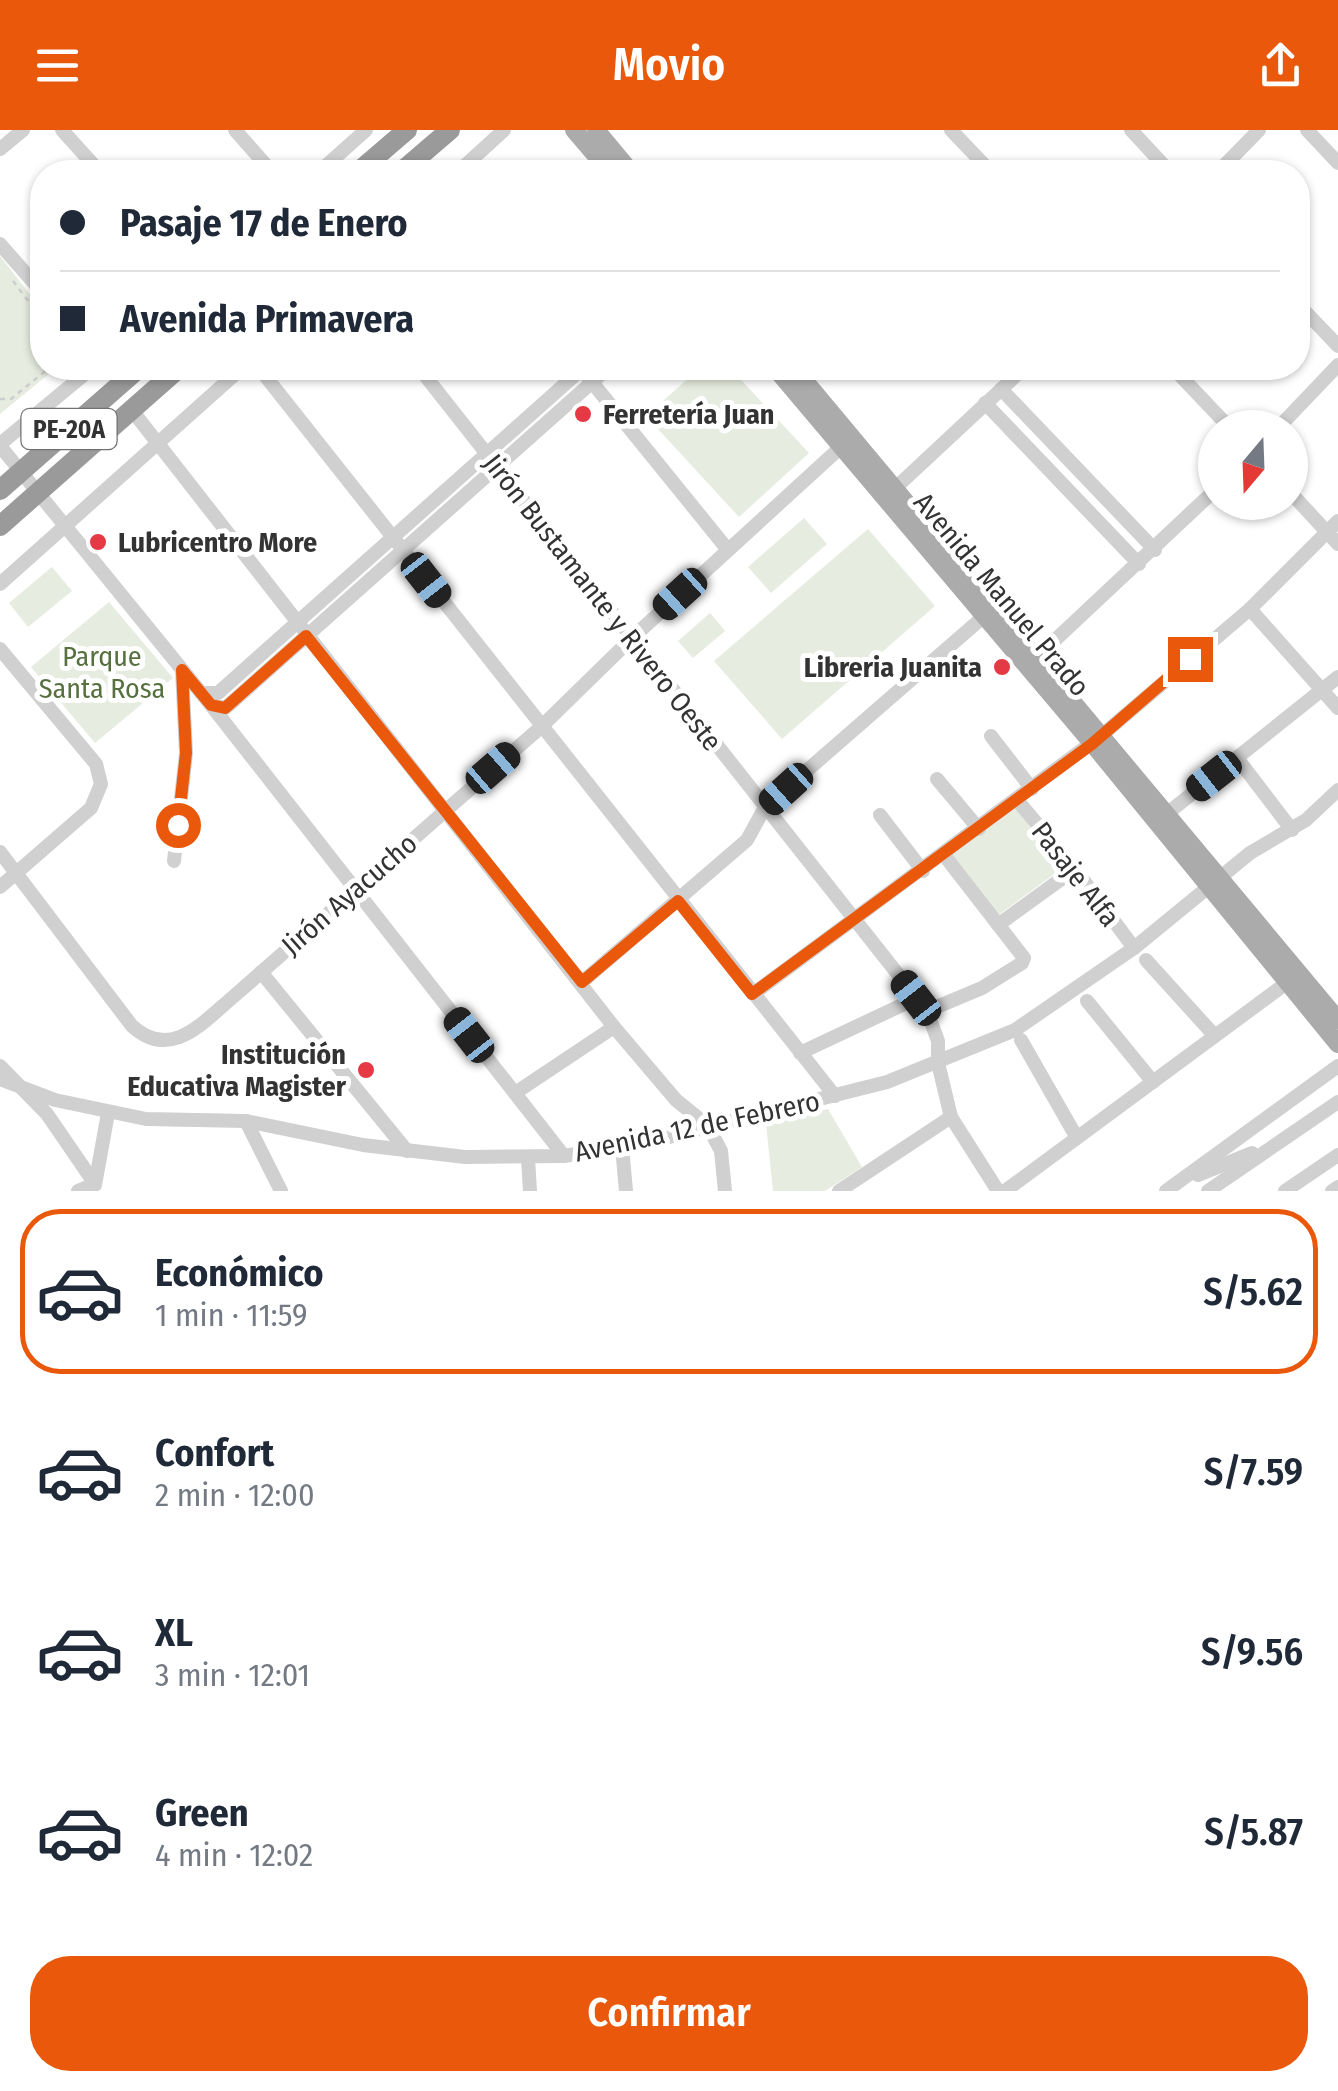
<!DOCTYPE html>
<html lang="es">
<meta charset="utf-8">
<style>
:root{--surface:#fff;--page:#f2f2f3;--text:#1f2937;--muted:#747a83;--line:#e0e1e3;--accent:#ea580c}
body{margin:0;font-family:"Fira Sans Condensed",sans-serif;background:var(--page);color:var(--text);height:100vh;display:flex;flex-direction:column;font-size:38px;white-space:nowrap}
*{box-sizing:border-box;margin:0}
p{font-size:32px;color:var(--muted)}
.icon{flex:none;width:55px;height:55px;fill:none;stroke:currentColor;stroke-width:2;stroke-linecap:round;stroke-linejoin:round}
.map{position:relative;height:1061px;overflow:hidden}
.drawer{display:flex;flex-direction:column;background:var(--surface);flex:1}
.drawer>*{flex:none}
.top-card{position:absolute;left:30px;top:30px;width:1280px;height:220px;border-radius:40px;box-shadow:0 2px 8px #0004;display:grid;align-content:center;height:220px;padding:0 30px;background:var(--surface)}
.needle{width:65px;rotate:199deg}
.tools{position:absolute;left:1198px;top:280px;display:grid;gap:20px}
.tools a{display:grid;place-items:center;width:110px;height:110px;border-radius:50%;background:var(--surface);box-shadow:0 2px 8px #0004;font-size:50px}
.end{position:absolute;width:45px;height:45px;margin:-22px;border:12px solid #ea580c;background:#fff;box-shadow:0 0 0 5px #fff}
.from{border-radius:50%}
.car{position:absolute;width:30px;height:60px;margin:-30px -15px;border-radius:12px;box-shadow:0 0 8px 2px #0007;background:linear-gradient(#222 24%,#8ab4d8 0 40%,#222 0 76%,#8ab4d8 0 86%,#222 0)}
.top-card b{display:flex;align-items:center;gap:35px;height:95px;font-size:38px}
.top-card b+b{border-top:2px solid var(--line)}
.top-card i{width:25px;height:25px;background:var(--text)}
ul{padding:18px 0 0;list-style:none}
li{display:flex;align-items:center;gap:30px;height:165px;margin:0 20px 15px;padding:0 10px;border:5px solid transparent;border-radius:40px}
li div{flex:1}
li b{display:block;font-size:38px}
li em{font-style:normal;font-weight:600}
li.active{border-color:var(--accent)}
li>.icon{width:90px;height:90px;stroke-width:1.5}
.action{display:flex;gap:20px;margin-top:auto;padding:20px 30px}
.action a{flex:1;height:115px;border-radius:40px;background:var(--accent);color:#fff;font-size:40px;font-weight:600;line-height:115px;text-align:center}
header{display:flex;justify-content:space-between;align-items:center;height:130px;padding:0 30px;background:var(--accent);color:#fff;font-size:45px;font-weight:600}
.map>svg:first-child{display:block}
.green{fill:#e6ecdf}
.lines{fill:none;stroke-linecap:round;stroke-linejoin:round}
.path{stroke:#cdcdcd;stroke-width:2.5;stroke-dasharray:5 5;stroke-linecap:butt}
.minor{stroke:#d0d0d0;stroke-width:14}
.major{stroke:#ababab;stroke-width:18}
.highway{stroke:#9a9a9a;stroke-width:20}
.route{stroke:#ea580c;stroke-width:12}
.poi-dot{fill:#e63946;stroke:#fff;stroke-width:4}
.labels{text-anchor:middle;stroke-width:10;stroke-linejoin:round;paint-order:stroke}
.shield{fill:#fff;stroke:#707070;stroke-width:2.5}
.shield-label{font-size:25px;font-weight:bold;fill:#333}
.poi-label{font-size:28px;font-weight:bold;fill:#333;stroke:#fff;text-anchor:start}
.street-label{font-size:28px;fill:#333;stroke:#fff}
.park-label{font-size:28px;fill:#56703f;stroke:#fff}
</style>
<header><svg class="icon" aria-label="menu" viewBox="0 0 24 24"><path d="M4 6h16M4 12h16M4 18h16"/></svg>Movio<svg class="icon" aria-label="share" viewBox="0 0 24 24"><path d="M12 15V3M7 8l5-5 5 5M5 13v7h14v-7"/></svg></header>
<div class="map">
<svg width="1338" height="1061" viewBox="0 0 1338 1061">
<rect width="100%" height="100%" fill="#fff"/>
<g class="green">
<path d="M0 126 42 180V238H56L0 284Z"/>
<path d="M700 238H730L809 323 739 387 646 286Z"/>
<path d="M804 388 827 414 771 463 748 437Z"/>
<path d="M868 399 935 476 782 609 714 531Z"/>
<path d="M52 437 72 461 28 497 9 473Z"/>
<path d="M109 472 173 548 95 613 31 537Z"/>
<path d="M710 483 725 501 693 528 678 511Z"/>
<path d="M1015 678 1064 737 997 786 949 725Z"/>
<path d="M828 979 862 1037 825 1061H773L766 993Z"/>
</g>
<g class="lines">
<g class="path">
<path d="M13 151 42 189"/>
<path d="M0 269H11L49 238"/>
</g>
<g class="minor">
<path d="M62 0 100 42"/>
<path d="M235 0 272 42"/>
<path d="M951 0 991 42"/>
<path d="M1131 0 1170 42"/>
<path d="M1307 0 1338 33"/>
<path d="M0 19 23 0"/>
<path d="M319 42 366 0"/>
<path d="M458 42 504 0"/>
<path d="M1218 42 1259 0"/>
<path d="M0 114 42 162"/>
<path d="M1298 174 1338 216"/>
<path d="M259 238 835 966"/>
<path d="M419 238 927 881 938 911V933L951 987 998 1061"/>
<path d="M1173 238 1230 298"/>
<path d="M587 246 728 420"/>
<path d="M1001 259 1155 420"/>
<path d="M985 273 1139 434"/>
<path d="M131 279 614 897 676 970 708 996 721 1021 725 1061"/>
<path d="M1278 298 1338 235"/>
<path d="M0 314 92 238"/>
<path d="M0 316 211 575 564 1026"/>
<path d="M1290 362 1338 414"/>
<path d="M890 363 1024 238"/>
<path d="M0 454 242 238"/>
<path d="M1250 479 1338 578"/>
<path d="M0 519 96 634 101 654 91 678 0 757"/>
<path d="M1037 527 1215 360"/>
<path d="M201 563H218L583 238"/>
<path d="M212 575 225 578 230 574 608 238"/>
<path d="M991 606 1032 659"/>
<path d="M1237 628 1292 700"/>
<path d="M937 649 979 699"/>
<path d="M1017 670 1075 739 1134 818"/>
<path d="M880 685 923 741"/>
<path d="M1159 690 1338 547"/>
<path d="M0 722 132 896C171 931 202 893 233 867L541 597 631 509 841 317"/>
<path d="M174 731 186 623 182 540"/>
<path d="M998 795 1075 739"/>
<path d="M1146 830 1214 905"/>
<path d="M261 842 407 1021"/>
<path d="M582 852 747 710 765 677 990 481"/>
<path d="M753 864 1102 605 1250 479 1338 391"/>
<path d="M1087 871 1153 952"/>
<path d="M927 881 982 858 1022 833 1024 828 944 725"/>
<path d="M1021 910 1077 1008"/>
<path d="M800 923 917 868"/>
<path d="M0 936 47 984 95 1054 78 1061"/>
<path d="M0 949 55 970 146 989 246 991 363 1015 465 1027 564 1026 653 1011 887 952 1015 900 1134 818 1250 723 1306 690 1338 660"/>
<path d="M515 963 614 897"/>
<path d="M246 991 281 1061"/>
<path d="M622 1017 626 1061"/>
<path d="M528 1028 530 1061"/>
<path d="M1198 1045 1252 1023"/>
<path d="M95 1055 108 983"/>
<path d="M839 1061 951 987"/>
<path d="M1005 1061 1288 852"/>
<path d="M1166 1061 1338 936"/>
<path d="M1208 1061 1338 972"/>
<path d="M1285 1061 1338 1025"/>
<path d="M1332 1061 1338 1057"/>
</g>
<g class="major">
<path d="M574 0 610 42"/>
<path d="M596 0 631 42"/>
<path d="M775 238 1092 613 1338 914"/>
<path d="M794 238 1338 890"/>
</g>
<g class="highway">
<path d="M358 42 407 0"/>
<path d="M401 42 450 0"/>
<path d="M0 360 139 238"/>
<path d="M0 396 179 238"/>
</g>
</g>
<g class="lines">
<path class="route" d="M178 695 186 623 182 540 211 575 225 578 306 506 582 852 678 771 752 864 1092 614 1190 529"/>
</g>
<g class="poi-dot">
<circle cx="583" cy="284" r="10"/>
<circle cx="98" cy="412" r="10"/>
<circle cx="1002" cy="537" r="10"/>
<circle cx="366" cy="940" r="10"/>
</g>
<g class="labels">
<rect class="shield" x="21.5" y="279" width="95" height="40" rx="8"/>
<g class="shield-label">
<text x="69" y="308">PE-20A</text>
</g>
<g class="poi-label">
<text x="603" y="294">Ferretería Juan</text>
<text x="118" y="422">Lubricentro More</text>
<text x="982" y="547" text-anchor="end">Libreria Juanita</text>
<text x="346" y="934" text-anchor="end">Institución<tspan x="346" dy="32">Educativa Magister</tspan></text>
</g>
<g class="street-label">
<text transform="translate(1002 464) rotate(50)" y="10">Avenida Manuel Prado</text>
<text transform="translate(603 472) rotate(52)" y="10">Jirón Bustamante y Rivero Oeste</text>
<text transform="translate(1076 744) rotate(52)" y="10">Pasaje Alfa</text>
<text transform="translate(349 764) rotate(-41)" y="10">Jirón Ayacucho</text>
<text transform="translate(697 996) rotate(-12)" y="10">Avenida 12 de Febrero</text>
</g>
<g class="park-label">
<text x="102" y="536">Parque<tspan x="102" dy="32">Santa Rosa</tspan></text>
</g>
</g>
</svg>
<div class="tools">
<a><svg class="needle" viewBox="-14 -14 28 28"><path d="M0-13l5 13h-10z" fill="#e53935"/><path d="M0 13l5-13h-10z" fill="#747a83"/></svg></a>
</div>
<i class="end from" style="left:178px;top:695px"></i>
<i class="end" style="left:1190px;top:529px"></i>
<i class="car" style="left:426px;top:450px;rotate:142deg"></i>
<i class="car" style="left:680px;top:464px;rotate:228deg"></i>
<i class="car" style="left:493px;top:638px;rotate:49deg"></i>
<i class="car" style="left:1214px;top:646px;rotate:232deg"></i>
<i class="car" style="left:786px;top:659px;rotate:228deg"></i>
<i class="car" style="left:916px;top:868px;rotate:322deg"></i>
<i class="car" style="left:469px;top:905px;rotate:322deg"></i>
<div class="top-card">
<b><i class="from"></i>Pasaje 17 de Enero</b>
<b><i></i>Avenida Primavera</b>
</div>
</div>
<section class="drawer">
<ul>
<li class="active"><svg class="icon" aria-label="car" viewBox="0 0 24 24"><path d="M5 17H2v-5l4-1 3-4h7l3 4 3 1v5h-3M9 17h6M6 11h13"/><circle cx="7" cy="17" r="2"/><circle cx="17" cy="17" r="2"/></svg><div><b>Económico</b><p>1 min · 11:59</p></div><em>S/5.62</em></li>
<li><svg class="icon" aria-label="car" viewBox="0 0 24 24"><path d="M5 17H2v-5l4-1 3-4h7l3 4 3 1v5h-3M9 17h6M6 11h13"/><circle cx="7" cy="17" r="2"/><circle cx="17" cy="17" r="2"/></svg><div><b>Confort</b><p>2 min · 12:00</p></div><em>S/7.59</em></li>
<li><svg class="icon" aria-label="car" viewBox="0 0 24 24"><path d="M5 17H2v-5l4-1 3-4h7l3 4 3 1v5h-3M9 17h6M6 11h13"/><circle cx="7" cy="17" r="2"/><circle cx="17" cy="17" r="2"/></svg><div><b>XL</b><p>3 min · 12:01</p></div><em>S/9.56</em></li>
<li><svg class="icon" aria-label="car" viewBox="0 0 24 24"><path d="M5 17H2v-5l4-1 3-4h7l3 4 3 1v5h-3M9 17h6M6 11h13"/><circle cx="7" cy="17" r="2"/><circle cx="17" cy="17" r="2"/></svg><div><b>Green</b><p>4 min · 12:02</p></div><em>S/5.87</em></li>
</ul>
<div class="action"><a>Confirmar</a></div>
</section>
